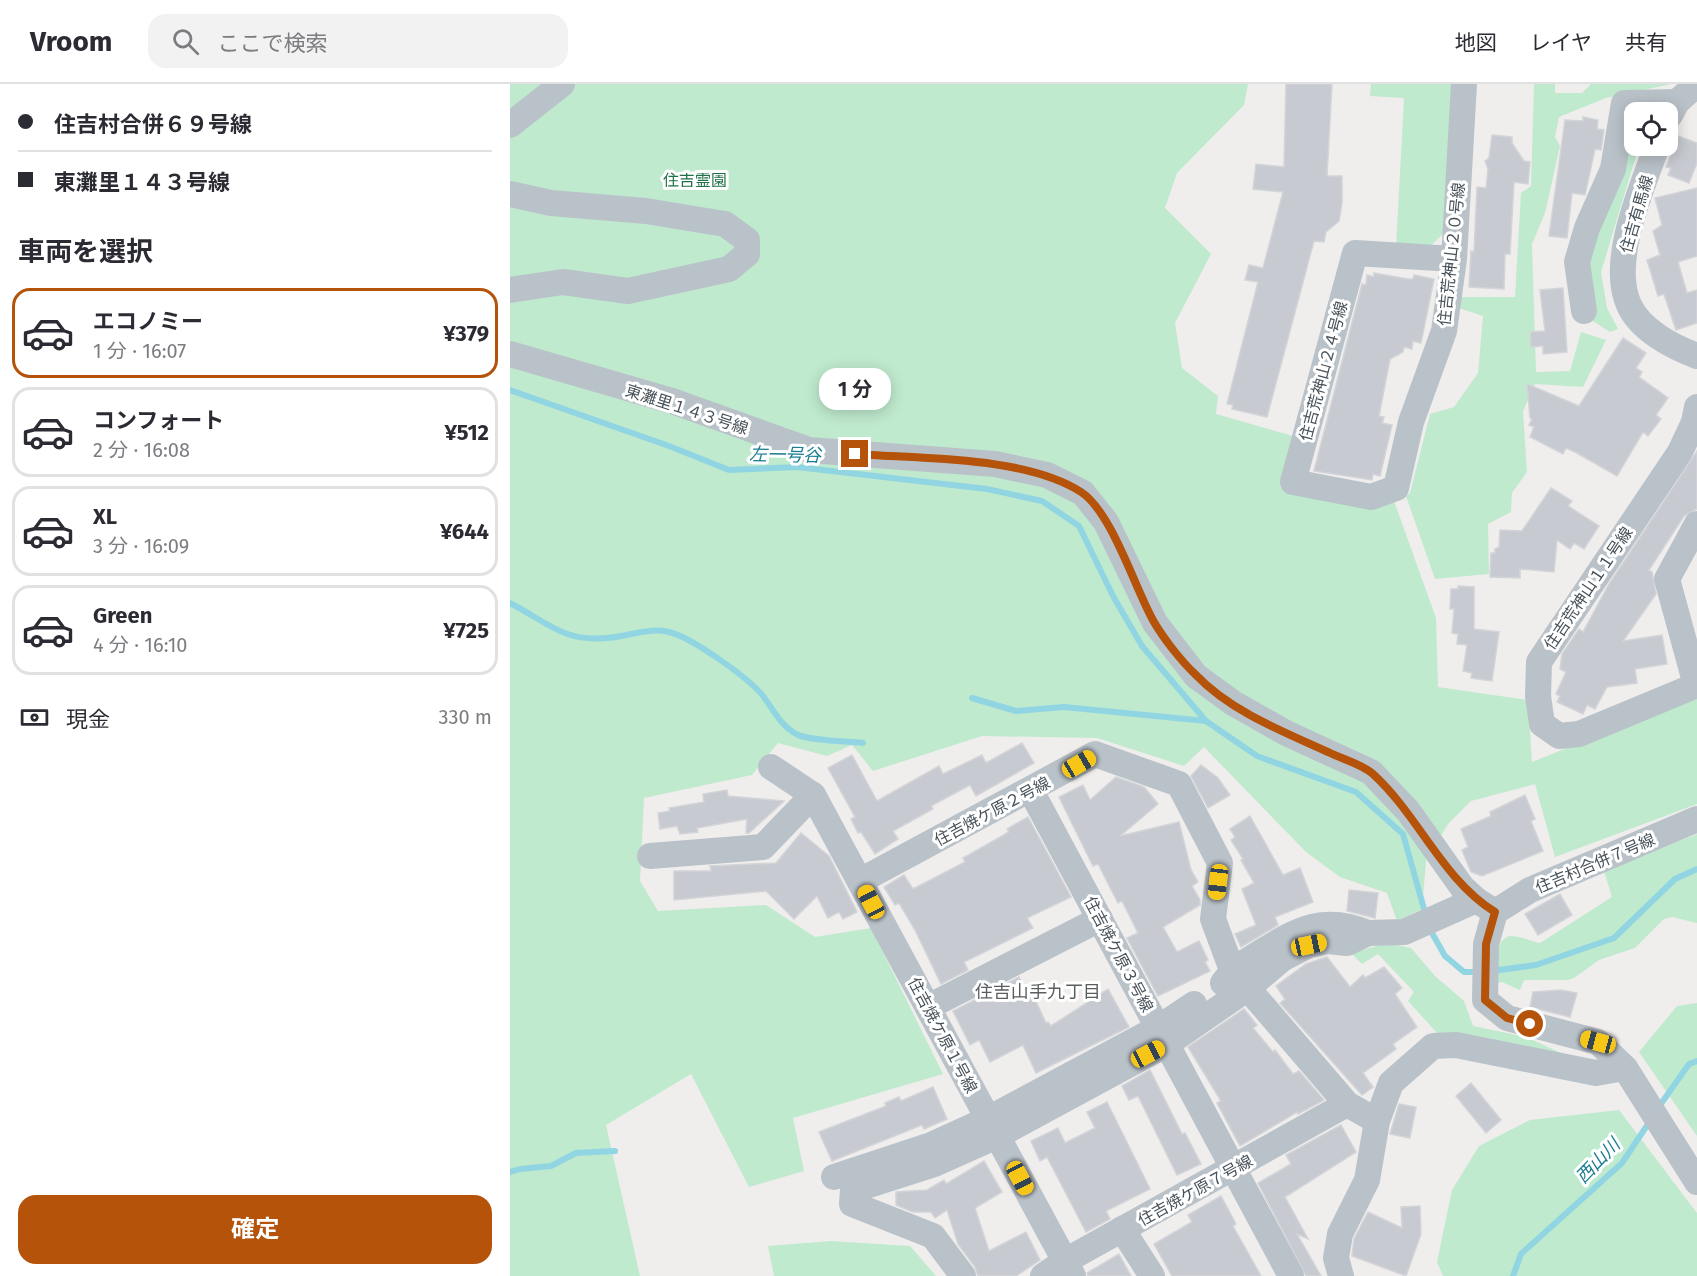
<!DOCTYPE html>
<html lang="ja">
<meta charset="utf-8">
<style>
:root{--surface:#fff;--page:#f2f2f3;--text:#2b2b33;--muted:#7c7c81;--line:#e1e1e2;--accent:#b45309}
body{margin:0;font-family:"Fira Sans","Noto Sans JP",sans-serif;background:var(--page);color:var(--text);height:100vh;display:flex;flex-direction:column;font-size:22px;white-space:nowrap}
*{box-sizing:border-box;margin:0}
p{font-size:20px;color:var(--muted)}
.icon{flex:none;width:33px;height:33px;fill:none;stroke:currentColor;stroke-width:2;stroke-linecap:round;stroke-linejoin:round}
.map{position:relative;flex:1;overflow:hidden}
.drawer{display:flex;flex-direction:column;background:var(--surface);width:510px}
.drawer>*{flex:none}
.top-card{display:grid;align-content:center;height:132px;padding:0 18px;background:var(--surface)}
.fabs{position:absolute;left:1114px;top:18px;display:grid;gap:12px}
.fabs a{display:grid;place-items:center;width:54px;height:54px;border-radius:12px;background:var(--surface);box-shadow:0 3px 15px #0003;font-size:30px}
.end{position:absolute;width:27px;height:27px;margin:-14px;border:8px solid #b45309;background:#fff;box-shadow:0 0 0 3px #fff}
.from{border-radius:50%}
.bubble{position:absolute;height:42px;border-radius:18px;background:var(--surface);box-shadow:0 3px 15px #0003;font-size:20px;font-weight:700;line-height:42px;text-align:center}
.car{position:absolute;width:18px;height:36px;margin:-18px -9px;border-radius:8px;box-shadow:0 0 4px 2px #0007;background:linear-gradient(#f5c518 24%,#345 0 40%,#f5c518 0 76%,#345 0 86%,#f5c518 0)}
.top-card b{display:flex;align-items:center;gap:21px;height:57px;font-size:22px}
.top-card b+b{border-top:2px solid var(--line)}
.top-card i{width:15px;height:15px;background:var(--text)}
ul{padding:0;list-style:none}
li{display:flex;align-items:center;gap:18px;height:90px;margin:0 12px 9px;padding:0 6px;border:3px solid var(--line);border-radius:18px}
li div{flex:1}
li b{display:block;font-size:22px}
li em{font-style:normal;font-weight:700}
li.active{border-color:var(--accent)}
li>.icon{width:54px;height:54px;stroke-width:1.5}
h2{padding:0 18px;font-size:27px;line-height:72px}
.pay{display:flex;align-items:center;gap:15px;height:66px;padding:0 18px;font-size:22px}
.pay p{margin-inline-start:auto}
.cta{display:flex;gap:12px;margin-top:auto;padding:12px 18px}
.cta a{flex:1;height:69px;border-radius:18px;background:var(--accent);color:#fff;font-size:24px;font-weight:700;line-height:69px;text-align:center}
header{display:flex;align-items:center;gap:36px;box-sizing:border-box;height:84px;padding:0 30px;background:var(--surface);border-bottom:2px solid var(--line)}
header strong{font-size:28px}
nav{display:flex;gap:33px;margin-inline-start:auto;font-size:21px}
.search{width:420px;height:54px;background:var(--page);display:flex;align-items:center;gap:15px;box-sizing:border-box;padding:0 21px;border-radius:18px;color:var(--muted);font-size:22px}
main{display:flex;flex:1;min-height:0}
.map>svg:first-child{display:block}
.green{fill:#bfeace}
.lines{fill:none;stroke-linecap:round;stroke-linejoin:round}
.stream{stroke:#91d5e2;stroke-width:6}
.building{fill:#c7cad0;stroke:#d2d4d8;stroke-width:1.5}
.minor{stroke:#bac2c9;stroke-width:26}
.route{stroke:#b45309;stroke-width:8}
.labels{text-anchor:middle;stroke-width:6;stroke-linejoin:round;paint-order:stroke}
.park-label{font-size:16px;fill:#207246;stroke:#fff}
.street-label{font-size:16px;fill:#475159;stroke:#fff}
.water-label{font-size:18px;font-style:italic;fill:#1a7d91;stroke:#fff}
.neighbourhood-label{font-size:18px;fill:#5b5e61;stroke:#fff}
</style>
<header>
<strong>Vroom</strong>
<div class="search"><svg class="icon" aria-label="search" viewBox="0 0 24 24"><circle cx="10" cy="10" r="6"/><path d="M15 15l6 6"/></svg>ここで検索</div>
<nav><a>地図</a><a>レイヤ</a><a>共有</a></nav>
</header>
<main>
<section class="drawer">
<div class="top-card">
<b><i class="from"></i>住吉村合併６９号線</b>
<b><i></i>東灘里１４３号線</b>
</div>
<h2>車両を選択</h2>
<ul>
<li class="active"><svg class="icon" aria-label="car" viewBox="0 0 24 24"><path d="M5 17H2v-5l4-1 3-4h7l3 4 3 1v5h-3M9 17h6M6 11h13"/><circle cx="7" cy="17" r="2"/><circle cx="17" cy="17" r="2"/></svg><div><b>エコノミー</b><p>1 分 · 16:07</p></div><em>¥379</em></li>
<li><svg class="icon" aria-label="car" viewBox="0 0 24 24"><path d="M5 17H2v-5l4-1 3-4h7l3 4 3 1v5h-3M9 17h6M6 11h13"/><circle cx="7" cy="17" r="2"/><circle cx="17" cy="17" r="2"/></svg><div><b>コンフォート</b><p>2 分 · 16:08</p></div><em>¥512</em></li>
<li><svg class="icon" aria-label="car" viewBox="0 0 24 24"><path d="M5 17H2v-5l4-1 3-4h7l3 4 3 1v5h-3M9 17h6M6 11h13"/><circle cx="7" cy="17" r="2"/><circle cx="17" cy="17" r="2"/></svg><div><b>XL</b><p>3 分 · 16:09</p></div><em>¥644</em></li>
<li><svg class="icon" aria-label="car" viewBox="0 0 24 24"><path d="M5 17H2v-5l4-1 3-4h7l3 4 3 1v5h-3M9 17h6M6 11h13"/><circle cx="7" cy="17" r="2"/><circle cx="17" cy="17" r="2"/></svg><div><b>Green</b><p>4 分 · 16:10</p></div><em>¥725</em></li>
</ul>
<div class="pay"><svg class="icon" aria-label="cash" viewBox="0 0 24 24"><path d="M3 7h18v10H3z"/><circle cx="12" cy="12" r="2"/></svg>現金<p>330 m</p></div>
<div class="cta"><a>確定</a></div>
</section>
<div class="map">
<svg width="1187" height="1192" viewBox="0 0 1187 1192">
<rect width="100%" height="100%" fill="#f0eded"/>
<g class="green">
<path d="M0 0H738L734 21 667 89 655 124 701 170 665 239 672 284 708 312 706 330 783 352 772 403 884 417 926 534 928 603 1018 616 1022 678 1187 612V720L1045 773 1025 700 961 717 938 740 916 777 912 825 887 837 877 809 830 793 796 768 694 663 674 682 587 654 472 652 363 687 342 661 317 672 268 659 242 691 134 714 130 797 148 827 256 821 305 853 361 844 433 990 283 1034 294 1087 239 1103 181 990 96 1041 130 1192H0Z"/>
<path d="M861 0H944L936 147 917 165 886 164 894 14 860 12Z"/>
<path d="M1024 0H1045V9H1072L1081 0H1161L1096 14 1049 33 1045 53 1050 62 1035 129 1022 160 1026 288 1060 287 1071 248 1096 256 1073 303 1025 300 1013 327 1017 388 1002 409 1001 428 978 440 979 490 925 495 896 412 900 409 920 330 944 323 968 289 973 232 949 224 950 213H1005L1011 109 1021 102Z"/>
<path d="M1125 28V62H1129L1091 188 1097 224 1108 245 1100 248 1083 237 1076 206 1077 180Z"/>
<path d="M1187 750V839L1162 833 1154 835 1125 864 1089 876 1064 894 1057 896H1014L1010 906 992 898 985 900C984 888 983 854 1001 852 1009 852 1021 857 1030 859L1102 813 1094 787Z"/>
<path d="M878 859 901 864 925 892 954 917 963 942 1016 953 1051 969 927 949 898 917 904 908 868 870 852 880 841 869Z"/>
<path d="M1187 919V1052L1129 968 1167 922Z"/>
<path d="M1109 1026 1187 1129V1192H933L927 1178 942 1106 969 1062 1020 1036Z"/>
<path d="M321 1157 400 1162 426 1192H264L258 1162Z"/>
</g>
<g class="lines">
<g class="stream">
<path d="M0 306 159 362 219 386 287 383 477 405 532 417 569 442 603 512 632 562 696 637 747 672 846 708 893 750 916 832"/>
<path d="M0 519C37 538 53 558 96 554 118 553 137 543 159 548 181 553 239 594 253 612 263 625 270 641 286 650 300 657 336 657 353 659"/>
<path d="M462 614 506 627 554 623 696 637"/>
<path d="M918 842 935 872 954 888H969"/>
<path d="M982 887 1026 881 1104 854 1165 795 1187 785"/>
<path d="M1148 1024 1179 980 1187 977"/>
<path d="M0 1088 10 1085 41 1082 66 1069 105 1067"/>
<path d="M1003 1192 1011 1170 1112 1079 1140 1037"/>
</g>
</g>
<g class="building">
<path d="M776 0H822L817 92H832V119L829 137 816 148 814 158 804 157 757 333 722 325 723 321 717 320 748 198 735 196 739 181 753 184 773 108 743 105 746 80 774 83Z"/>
<path d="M1073 33 1088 36 1087 45 1094 46 1091 66 1085 65 1075 111 1062 109 1057 154 1039 152 1055 36 1073 37Z"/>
<path d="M982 51 1002 53V59L1014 77 1020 78 1018 100 1004 98 1000 170H995L994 205 959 203 961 167 964 168 967 103 976 104 978 85 975 77 979 74Z"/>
<path d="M1168 52 1187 59V79L1179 99 1158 91 1161 84 1156 83Z"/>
<path d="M1187 104V172L1168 178 1177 209 1187 206V239L1166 246 1154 210 1148 212 1137 176 1150 171 1143 147 1152 141 1145 114Z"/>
<path d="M864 189 898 195H903L904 191 924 195 911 259 903 257 902 265 894 263 893 268 880 275 869 332 874 333 872 339 882 341 870 392 863 390 862 396 804 387 852 200 856 201 857 191 864 193Z"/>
<path d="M1053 204 1057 268 1033 270V262L1021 263 1020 248 1035 247 1030 206Z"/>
<path d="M1113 254 1136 269 1126 284 1132 288 1129 293 1158 314 1146 331 1151 335 1138 352 1133 348 1107 392 1065 368 1056 364 1053 370 1020 353 1024 343 1019 341 1022 335 1020 334 1017 300 1069 322Z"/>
<path d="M1187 367V425L1174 432 1139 486 1142 488 1146 510 1113 557 1152 551 1157 580 1125 585 1127 599 1097 603 1085 625 1077 621 1073 630 1047 618 1050 612 1046 610 1056 588 1050 585 1052 570 1069 545 1073 548 1099 500Z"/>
<path d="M1041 404 1062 417 1058 422 1089 442 1074 465 1064 459 1060 465 1047 456 1044 488 1010 485V494L980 493 981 469H985V465L989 463 990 446 1012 447Z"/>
<path d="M948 502 964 503V545L989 548 982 597 961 594 962 589 953 587 957 561 947 560 948 550 942 549 944 525H940L941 505H948Z"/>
<path d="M512 659 524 679 466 712 460 701 421 722 423 725 383 747 388 755 365 770 351 748 348 749 341 735 345 733 318 684 342 671 367 717 429 682 433 690 472 671 476 679Z"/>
<path d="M691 681 708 694 720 711 698 724 681 692Z"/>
<path d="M606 693 634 703 648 720 610 752 669 738 681 786 688 798 682 802 690 816V821L653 843 667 868 689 857 698 876 695 878 700 887 648 912 617 854 628 849 612 817 608 819 588 780 583 782 549 713 573 701 580 716Z"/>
<path d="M217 706 218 712 274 717 239 749H236L237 735 187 744 188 748 170 750 167 742 150 745 148 729 160 727 159 724 194 718 193 710Z"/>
<path d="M1015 711 1025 735 1021 737 1033 767 972 792 961 788 952 766 958 763 951 745 981 732 980 728Z"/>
<path d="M740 732 773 791 790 784 803 818 765 833 768 841 731 863 725 850 746 841 732 805 744 799 731 776 733 775 721 756 725 753 720 745Z"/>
<path d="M518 733 561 813 517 834 523 844 454 878 458 886 431 900 405 846 389 819 385 821 374 803 394 791 403 805 455 778 453 774 499 748 497 745Z"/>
<path d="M291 749 319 772 347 828 333 835 329 828 318 834 307 812 284 835 256 807 164 816V787H201L200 782 266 779Z"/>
<path d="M839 806 868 809 865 834 837 827Z"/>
<path d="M1050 810 1062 831 1028 851 1015 830Z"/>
<path d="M817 873 840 903 853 891 855 894 874 883 892 904 885 910 907 943 883 960 886 965 853 989 863 1003 852 1011 770 919 775 915 766 902 796 880Z"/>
<path d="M509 893 519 913 523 911 536 939 538 938 541 942 598 905 619 943 526 989 513 961 480 978 469 956 460 961 443 927Z"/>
<path d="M1051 906 1067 909 1060 933 1020 923 1023 908Z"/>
<path d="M734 925 747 941 743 944 763 968 765 966 783 990 789 987 814 1016 788 1030 787 1028 730 1062 707 1019 711 1017 678 963Z"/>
<path d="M640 986 672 1050 675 1049 691 1080 667 1091 628 1012 619 1016 612 1002Z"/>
<path d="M961 999 991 1036 976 1049 946 1012Z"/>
<path d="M423 1003 437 1035 414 1045 412 1041 322 1077 309 1048 376 1022 375 1019 389 1013 391 1017Z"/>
<path d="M597 1018 640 1105 596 1127 600 1135 576 1148 537 1073 530 1077 521 1057 548 1044 555 1059 585 1044 577 1028Z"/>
<path d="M889 1020 906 1023 900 1054 880 1050Z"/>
<path d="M831 1041 846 1068 775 1113 798 1155 787 1150 811 1192H796L748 1099 781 1080 776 1071Z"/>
<path d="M474 1077 492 1108 465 1124 479 1167 516 1148 530 1176 506 1192H468L465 1183 448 1160 437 1126 425 1134 421 1128H403L386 1121V1108L417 1106 434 1096 436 1100Z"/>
<path d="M711 1112 726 1140 723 1142 751 1192H662L644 1160 682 1138 678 1131Z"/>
<path d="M910 1122 911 1150 896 1192 842 1172 844 1155 858 1128 892 1144 891 1123Z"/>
<path d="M609 1170 621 1192H578L577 1189Z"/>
</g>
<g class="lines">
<g class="minor">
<path d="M1160 31 1167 18 1187 0"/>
<path d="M0 41 52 0"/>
<path d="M1147 62C1132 103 1099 178 1119 221 1130 246 1163 263 1187 272"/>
<path d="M0 110 41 119 136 127 215 140 237 156V170L219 185 118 207 53 198 0 206"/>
<path d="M944 175 845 169 783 398 861 413 886 404 901 338 934 247 944 175 954 0"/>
<path d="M1074 227 1067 178 1077 144 1103 85 1114 19 1167 18"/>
<path d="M0 270 162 317 299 366 485 380 537 391 573 409 596 438 645 539 686 592 723 619 776 649 861 688 898 727 952 803 966 816 985 828"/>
<path d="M1187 323 1184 338 1170 368 1029 578 1028 612 1032 640 1049 652 1069 650 1187 601"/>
<path d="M1186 601 1157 495 1187 440"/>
<path d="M261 683 303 711 563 1192"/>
<path d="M521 707 781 1192"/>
<path d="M140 772 253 763 303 711"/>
<path d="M350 797 585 670 669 700 710 779 703 835 722 886 837 1020 867 1037"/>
<path d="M985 828 976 860 975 916 997 934 1088 958 1115 984 1187 1098"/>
<path d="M985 828 1020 806 1187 735"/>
<path d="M713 899C724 884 738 876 753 867 790 844 815 831 858 849"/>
<path d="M418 923 590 835"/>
<path d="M324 1093 421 1061 478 1035 648 944 684 920"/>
<path d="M612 1145 642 1192"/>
<path d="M453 1192 423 1152 342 1120 343 1106 424 1080 487 1052 657 960 738 904 772 875 799 861 818 857 837 859 858 849 894 848 966 816"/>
<path d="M533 1192 555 1177 837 1020"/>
<path d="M831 1192 826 1174 830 1150 857 1096 867 1037 881 999 923 962 946 961 1086 989 1115 984"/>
</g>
</g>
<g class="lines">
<path class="route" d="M345 370C411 375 515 372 571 408 602 428 625 505 644 538 654 555 671 577 686 591 720 627 774 648 818 668 832 675 852 680 863 690 909 732 932 795 985 828L976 860 975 916 997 934 1020 940"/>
</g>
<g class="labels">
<g class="park-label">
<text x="185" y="102">住吉霊園</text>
</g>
<g class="street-label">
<text transform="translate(1126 130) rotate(-74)" y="6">住吉有馬線</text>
<text transform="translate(941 170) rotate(-84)" y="6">住吉荒神山２０号線</text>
<text transform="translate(813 287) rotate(-75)" y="6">住吉荒神山２４号線</text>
<text transform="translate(177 325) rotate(18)" y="6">東灘里１４３号線</text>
<text transform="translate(1078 504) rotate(-56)" y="6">住吉荒神山１１号線</text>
<text transform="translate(482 727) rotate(-28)" y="6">住吉焼ケ原２号線</text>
<text transform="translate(1085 779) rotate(-23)" y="6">住吉村合併７号線</text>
<text transform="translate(609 870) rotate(62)" y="6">住吉焼ケ原３号線</text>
<text transform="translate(433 951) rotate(62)" y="6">住吉焼ケ原１号線</text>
<text transform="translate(685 1106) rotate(-29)" y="6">住吉焼ケ原７号線</text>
</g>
<g class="water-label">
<text transform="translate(275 371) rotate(1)" y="6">左一号谷</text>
<text transform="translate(1088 1077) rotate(-46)" y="6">西山川</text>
</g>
<g class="neighbourhood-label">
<text x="528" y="914">住吉山手九丁目</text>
</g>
</g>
</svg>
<div class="fabs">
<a><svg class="icon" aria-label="locate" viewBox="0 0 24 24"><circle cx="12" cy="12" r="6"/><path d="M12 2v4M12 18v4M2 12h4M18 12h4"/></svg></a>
</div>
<i class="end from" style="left:1020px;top:940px"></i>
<i class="end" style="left:345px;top:370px"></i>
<div class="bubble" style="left:309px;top:284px;width:72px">1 分</div>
<i class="car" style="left:569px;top:680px;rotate:60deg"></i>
<i class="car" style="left:708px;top:798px;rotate:187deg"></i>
<i class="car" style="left:361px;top:818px;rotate:332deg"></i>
<i class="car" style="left:799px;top:861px;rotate:78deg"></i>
<i class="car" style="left:1088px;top:958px;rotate:285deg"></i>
<i class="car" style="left:638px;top:970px;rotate:62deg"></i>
<i class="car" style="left:510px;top:1094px;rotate:152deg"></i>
</div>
</main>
